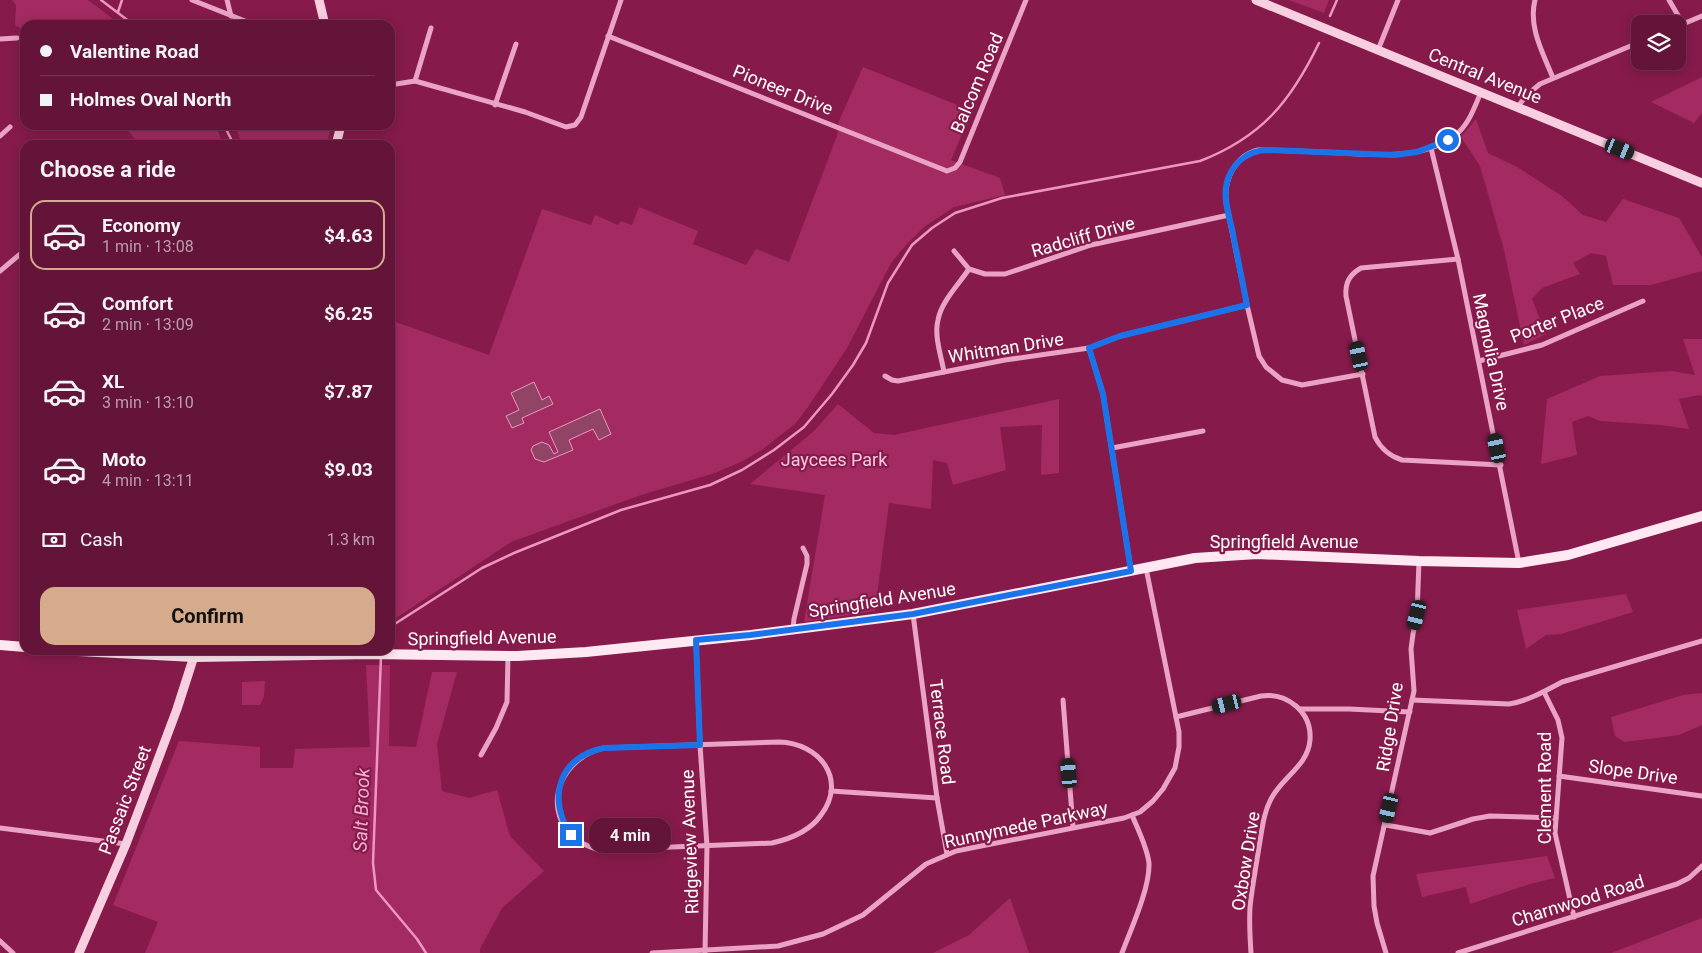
<!DOCTYPE html>
<meta charset="utf-8">
<style>
:root{--surface:#641438;--page:#6a1d40;--text:#f1f3f6;--muted:#bb9eae;--line:#783353;--accent:#d6ab8b}
body{margin:0;font-family:Roboto,sans-serif;background:var(--page);color:var(--text);height:100vh;display:flex;flex-direction:column;font-size:19px;white-space:nowrap}
*{box-sizing:border-box;margin:0}
p{font-size:16px;color:var(--muted)}
.icon{flex:none;width:28px;height:28px;fill:none;stroke:currentColor;stroke-width:2;stroke-linecap:round;stroke-linejoin:round}
.map{position:relative;flex:1;overflow:hidden}
.details{position:absolute;left:20px;top:140px;width:375px;height:515px;display:flex;flex-direction:column;background:var(--surface);border-radius:15px;box-shadow:0 2px 12px #0003,0 0 0 1px var(--line)}
.details>*{flex:none}
.banner{position:absolute;left:20px;top:20px;width:375px;height:110px;border-radius:15px;box-shadow:0 2px 12px #0003,0 0 0 1px var(--line);display:grid;align-content:center;height:110px;padding:0 20px;background:var(--surface)}
.fabs{position:absolute;left:1631px;top:15px;display:grid;gap:10px}
.fabs a{display:grid;place-items:center;width:55px;height:55px;border-radius:10px;background:var(--surface);box-shadow:0 2px 12px #0003,0 0 0 1px var(--line);font-size:25px}
.end{position:absolute;width:22px;height:22px;margin:-11px;border:6px solid #1a73e8;background:#fff;box-shadow:0 0 0 2px #fff}
.from{border-radius:50%}
.bubble{position:absolute;height:35px;border-radius:15px;background:var(--surface);box-shadow:0 2px 12px #0003,0 0 0 1px var(--line);font-size:16px;font-weight:700;line-height:35px;text-align:center}
.car{position:absolute;width:15px;height:30px;margin:-15px -8px;border-radius:6px;box-shadow:0 0 4px 1px #0007;background:linear-gradient(#222 24%,#8ab4d8 0 40%,#222 0 76%,#8ab4d8 0 86%,#222 0)}
.banner b{display:flex;align-items:center;gap:18px;height:48px;font-size:19px}
.banner b+b{border-top:1px solid var(--line)}
.banner i{width:12px;height:12px;background:var(--text)}
ul{padding:0;list-style:none}
li{display:flex;align-items:center;gap:15px;height:70px;margin:0 10px 8px;padding:0 10px;border:2px solid transparent;border-radius:15px}
li div{flex:1}
li b{display:block;font-size:19px}
li em{font-style:normal;font-weight:700}
li.current{border-color:var(--accent)}
li>.icon{width:45px;height:45px;stroke-width:1.5}
h2{padding:0 20px;font-size:22px;line-height:60px}
.pay{display:flex;align-items:center;gap:12px;height:55px;padding:0 20px;font-size:19px}
.pay p{margin-inline-start:auto}
.button{display:flex;gap:10px;margin-top:auto;padding:10px 20px}
.button a{flex:1;height:58px;border-radius:15px;background:var(--accent);color:#111;font-size:20px;font-weight:700;line-height:58px;text-align:center}
.map>svg:first-child{display:block}
.green{fill:#a32b62}
.water{fill:#924467;stroke:#ed96c0}
.lines{fill:none;stroke-linecap:round;stroke-linejoin:round}
.stream{stroke:#ed96c0;stroke-width:2.5}
.street{stroke:#eba3c5;stroke-width:5}
.secondary{stroke:#f8cfe1;stroke-width:9}
.primary{stroke:#ffe8f1;stroke-width:10}
.route{stroke:#1a73e8;stroke-width:6}
.labels{text-anchor:middle;stroke-width:4.5;stroke-linejoin:round;paint-order:stroke}
.street-label{font-size:18px;fill:#fff;stroke:#861b4b}
.park-label{font-size:18px;fill:#f8c8df;stroke:#861b4b}
.water-label{font-size:19px;font-style:italic;fill:#f3aecf;stroke:#861b4b}
</style>
<div class="map">
<svg width="1702" height="953" viewBox="0 0 1702 953">
<rect width="100%" height="100%" fill="#861b4b"/>
<g class="green">
<path d="M12 0H88L121 25H80L65 20 61 25H25V31L15 25 16 5Z"/>
<path d="M1289 0H1329L1324 13Z"/>
<path d="M863 67 972 111 951 160 1000 178 1005 195 954 207 924 227 906 245 891 263 847 348 808 407 795 424 763 449 743 461 715 473 641 495 511 542 390 622V320L489 355 542 209 591 225 595 215 618 225 621 221 632 225 639 207 698 231 693 244 746 265 756 249 789 262 837 136 839 121Z"/>
<path d="M1702 77V113L1694 123 1651 102Z"/>
<path d="M1476 119 1488 153 1517 167 1562 196 1583 215 1606 222 1623 199 1679 218 1702 257V271L1651 285H1613L1606 256 1591 253 1573 263 1580 274 1542 288 1532 299 1546 334 1524 345 1504 250 1480 166 1461 137Z"/>
<path d="M131 125H216L223 145H140L129 132Z"/>
<path d="M235 125H332L326 145H242Z"/>
<path d="M1683 339H1702V396L1699 395 1679 399 1689 429 1660 425 1600 421 1588 416 1572 422 1577 455 1541 464 1547 399 1600 376 1672 371 1695 375Z"/>
<path d="M1059 399V473L1041 475 1042 425 1000 427 1006 470 953 485 947 463 933 460 931 509 889 503 875 611 804 622 825 495 750 484 814 431 838 404 874 433 894 435Z"/>
<path d="M1626 594 1633 612 1561 634 1546 635 1526 649 1517 610Z"/>
<path d="M366 665H390L389 746 416 747 432 672H457L437 744 442 791 469 798 497 790 510 836 544 871 502 908 480 949V953H145L158 922 113 905 179 741 260 747V768H293L295 749 370 747Z"/>
<path d="M265 681 264 697 260 705H242V682Z"/>
<path d="M1702 693V725L1679 735 1625 742 1615 736 1611 717 1683 695Z"/>
<path d="M1547 856 1555 878 1530 884 1470 904 1466 887 1422 897 1416 874Z"/>
<path d="M1010 898 1029 953H933L969 935Z"/>
<path d="M1702 918V953H1611Z"/>
</g>
<g class="water">
<path d="M534 382 542 400 549 396 553 404 522 418 524 423 512 428 506 416 519 410 511 393Z"/>
<path d="M600 409 611 434 599 440 593 429 569 440 573 450 544 462 535 459 531 450 533 446 542 442 549 445 554 454 558 452 549 432Z"/>
</g>
<g class="lines">
<g class="stream">
<path d="M101 0 134 25"/>
<path d="M118 12 122 0"/>
<path d="M1330 16 1337 0"/>
<path d="M224 125 234 145"/>
<path d="M390 627 482 568 514 553 621 510 710 485 742 470 774 450 804 427 832 394 853 365 866 343 888 283 912 245 932 228 955 213 1002 198 1200 161C1262 137 1291 101 1319 43"/>
<path d="M381 656 373 863 376 890 417 939 426 953"/>
</g>
<g class="street">
<path d="M192 0 255 25"/>
<path d="M227 0 231 16"/>
<path d="M1535 0C1528 27 1543 53 1553 78"/>
<path d="M1669 0 1683 24"/>
<path d="M1678 26 1702 16"/>
<path d="M608 36 947 171 955 168 960 162 1026 0"/>
<path d="M0 39 17 38"/>
<path d="M1378 50 1398 0"/>
<path d="M415 81 431 28"/>
<path d="M390 85 415 81 525 112 566 127 575 125 581 117 621 0"/>
<path d="M495 105 516 44"/>
<path d="M1518 106 1528 94 1540 84 1640 42"/>
<path d="M0 136 10 127"/>
<path d="M1431 148 1458 259 1519 563"/>
<path d="M954 251 969 269 985 274H1005L1091 245 1229 215"/>
<path d="M1458 259 1361 268C1349 275 1345 283 1346 296L1375 437C1381 449 1389 456 1402 460L1501 465"/>
<path d="M0 271 25 250"/>
<path d="M1089 348 1103 394 1131 571"/>
<path d="M1479 361 1542 345 1643 301"/>
<path d="M944 372C941 355 934 336 938 320 941 302 959 284 969 269"/>
<path d="M1363 374 1302 385 1282 380 1266 367 1259 356 1247 305 1226 202C1224 179 1235 156 1258 150 1286 150 1314 152 1342 153 1381 155 1428 160 1459 132 1470 121 1475 106 1481 92"/>
<path d="M885 376 892 380 898 381 1005 360 1089 348 1120 336 1247 305"/>
<path d="M1112 448 1203 431"/>
<path d="M913 614 937 798 947 854"/>
<path d="M793 629 794 619 807 564V556L803 548"/>
<path d="M696 641 700 745 707 846 705 953"/>
<path d="M1544 692 1558 720 1562 738 1555 833 1574 917"/>
<path d="M1063 700 1073 827"/>
<path d="M1412 700 1509 704C1528 701 1545 691 1562 682L1702 641"/>
<path d="M1300 709H1349L1410 712"/>
<path d="M1176 717 1261 696C1287 692 1312 712 1310 740 1308 766 1282 777 1271 799 1263 814 1262 831 1259 847 1256 867 1252 887 1250 907 1249 922 1250 938 1251 953"/>
<path d="M779 742C819 743 848 779 821 815 810 831 790 839 772 843L599 850C589 847 579 843 571 835 541 803 564 756 604 748Z"/>
<path d="M481 755 496 728 507 702 508 656"/>
<path d="M1559 776 1702 796"/>
<path d="M831 791 937 798"/>
<path d="M1386 825 1430 833 1473 819 1490 816 1556 818"/>
<path d="M0 828 126 844"/>
<path d="M0 941 13 953"/>
<path d="M652 953 778 946 823 934 863 915 926 864 956 851 1124 818 1140 812 1153 801 1163 789 1175 768 1179 747V732L1146 568"/>
<path d="M1122 953C1131 929 1150 888 1149 863 1147 847 1138 830 1132 815"/>
<path d="M1386 953 1377 923 1374 906 1373 876 1412 700 1414 691 1411 649 1413 634 1417 615 1419 561"/>
<path d="M1458 953 1677 884 1689 878 1702 866"/>
</g>
<g class="secondary">
<path d="M319 0 325 25"/>
<path d="M1256 0 1702 183"/>
<path d="M336 145 341 125"/>
<path d="M79 953 126 844 153 773 177 709 196 650"/>
</g>
<g class="primary">
<path d="M0 645 25 647"/>
<path d="M59 650 194 657 370 654 517 656 586 652 751 635 913 614 1195 558 1257 554 1419 561 1519 563 1568 555 1702 516"/>
</g>
</g>
<g class="lines">
<path class="route" d="M571 835C547 799 558 757 604 748L700 745 696 640 750 635 913 614 1131 571 1103 394 1089 348 1120 336 1247 305C1242 280 1237 254 1232 229 1229 216 1224 201 1226 187 1229 166 1246 150 1268 150L1394 155 1417 152 1448 140"/>
</g>
<g class="labels">
<g class="street-label">
<text transform="translate(1485 76) rotate(22)" y="6">Central Avenue</text>
<text transform="translate(977 83) rotate(-67)" y="6">Balcom Road</text>
<text transform="translate(783 90) rotate(22)" y="6">Pioneer Drive</text>
<text transform="translate(1083 237) rotate(-16)" y="6">Radcliff Drive</text>
<text transform="translate(1557 320) rotate(-21)" y="6">Porter Place</text>
<text transform="translate(1006 348) rotate(-9)" y="6">Whitman Drive</text>
<text transform="translate(1491 352) rotate(78)" y="6">Magnolia Drive</text>
<text x="1284" y="548">Springfield Avenue</text>
<text transform="translate(882 600) rotate(-9)" y="6">Springfield Avenue</text>
<text transform="translate(482 638) rotate(-1)" y="6">Springfield Avenue</text>
<text transform="translate(1390 727) rotate(-81)" y="6">Ridge Drive</text>
<text transform="translate(942 732) rotate(83)" y="6">Terrace Road</text>
<text transform="translate(1633 772) rotate(8)" y="6">Slope Drive</text>
<text transform="translate(1545 788) rotate(-90)" y="6">Clement Road</text>
<text transform="translate(125 800) rotate(-69)" y="6">Passaic Street</text>
<text transform="translate(1026 825) rotate(-12)" y="6">Runnymede Parkway</text>
<text transform="translate(690 842) rotate(-92)" y="6">Ridgeview Avenue</text>
<text transform="translate(1246 861) rotate(-81)" y="6">Oxbow Drive</text>
<text transform="translate(1578 901) rotate(-17)" y="6">Charnwood Road</text>
</g>
<g class="park-label">
<text x="834" y="466">Jaycees Park</text>
</g>
<g class="water-label">
<text transform="translate(361 810) rotate(-88)" y="7">Salt Brook</text>
</g>
</g>
</svg>
<div class="fabs">
<a><svg class="icon" aria-label="layers" viewBox="0 0 24 24"><path d="M12 4l9 5-9 5-9-5zM3 14l9 5 9-5"/></svg></a>
</div>
<i class="end from" style="left:1448px;top:140px"></i>
<i class="end" style="left:571px;top:835px"></i>
<div class="bubble" style="left:589px;top:818px;width:82px">4 min</div>
<i class="car" style="left:1620px;top:149px;rotate:112deg"></i>
<i class="car" style="left:1359px;top:356px;rotate:348deg"></i>
<i class="car" style="left:1497px;top:448px;rotate:348deg"></i>
<i class="car" style="left:1417px;top:615px;rotate:194deg"></i>
<i class="car" style="left:1227px;top:704px;rotate:256deg"></i>
<i class="car" style="left:1069px;top:773px;rotate:355deg"></i>
<i class="car" style="left:1389px;top:808px;rotate:193deg"></i>
<div class="banner">
<b><i class="from"></i>Valentine Road</b>
<b><i></i>Holmes Oval North</b>
</div>
<section class="details">
<h2>Choose a ride</h2>
<ul>
<li class="current"><svg class="icon" aria-label="car" viewBox="0 0 24 24"><path d="M5 17H2v-5l4-1 3-4h7l3 4 3 1v5h-3M9 17h6M6 11h13"/><circle cx="7" cy="17" r="2"/><circle cx="17" cy="17" r="2"/></svg><div><b>Economy</b><p>1 min · 13:08</p></div><em>$4.63</em></li>
<li><svg class="icon" aria-label="car" viewBox="0 0 24 24"><path d="M5 17H2v-5l4-1 3-4h7l3 4 3 1v5h-3M9 17h6M6 11h13"/><circle cx="7" cy="17" r="2"/><circle cx="17" cy="17" r="2"/></svg><div><b>Comfort</b><p>2 min · 13:09</p></div><em>$6.25</em></li>
<li><svg class="icon" aria-label="car" viewBox="0 0 24 24"><path d="M5 17H2v-5l4-1 3-4h7l3 4 3 1v5h-3M9 17h6M6 11h13"/><circle cx="7" cy="17" r="2"/><circle cx="17" cy="17" r="2"/></svg><div><b>XL</b><p>3 min · 13:10</p></div><em>$7.87</em></li>
<li><svg class="icon" aria-label="car" viewBox="0 0 24 24"><path d="M5 17H2v-5l4-1 3-4h7l3 4 3 1v5h-3M9 17h6M6 11h13"/><circle cx="7" cy="17" r="2"/><circle cx="17" cy="17" r="2"/></svg><div><b>Moto</b><p>4 min · 13:11</p></div><em>$9.03</em></li>
</ul>
<div class="pay"><svg class="icon" aria-label="cash" viewBox="0 0 24 24"><path d="M3 7h18v10H3z"/><circle cx="12" cy="12" r="2"/></svg>Cash<p>1.3 km</p></div>
<div class="button"><a>Confirm</a></div>
</section>
</div>
